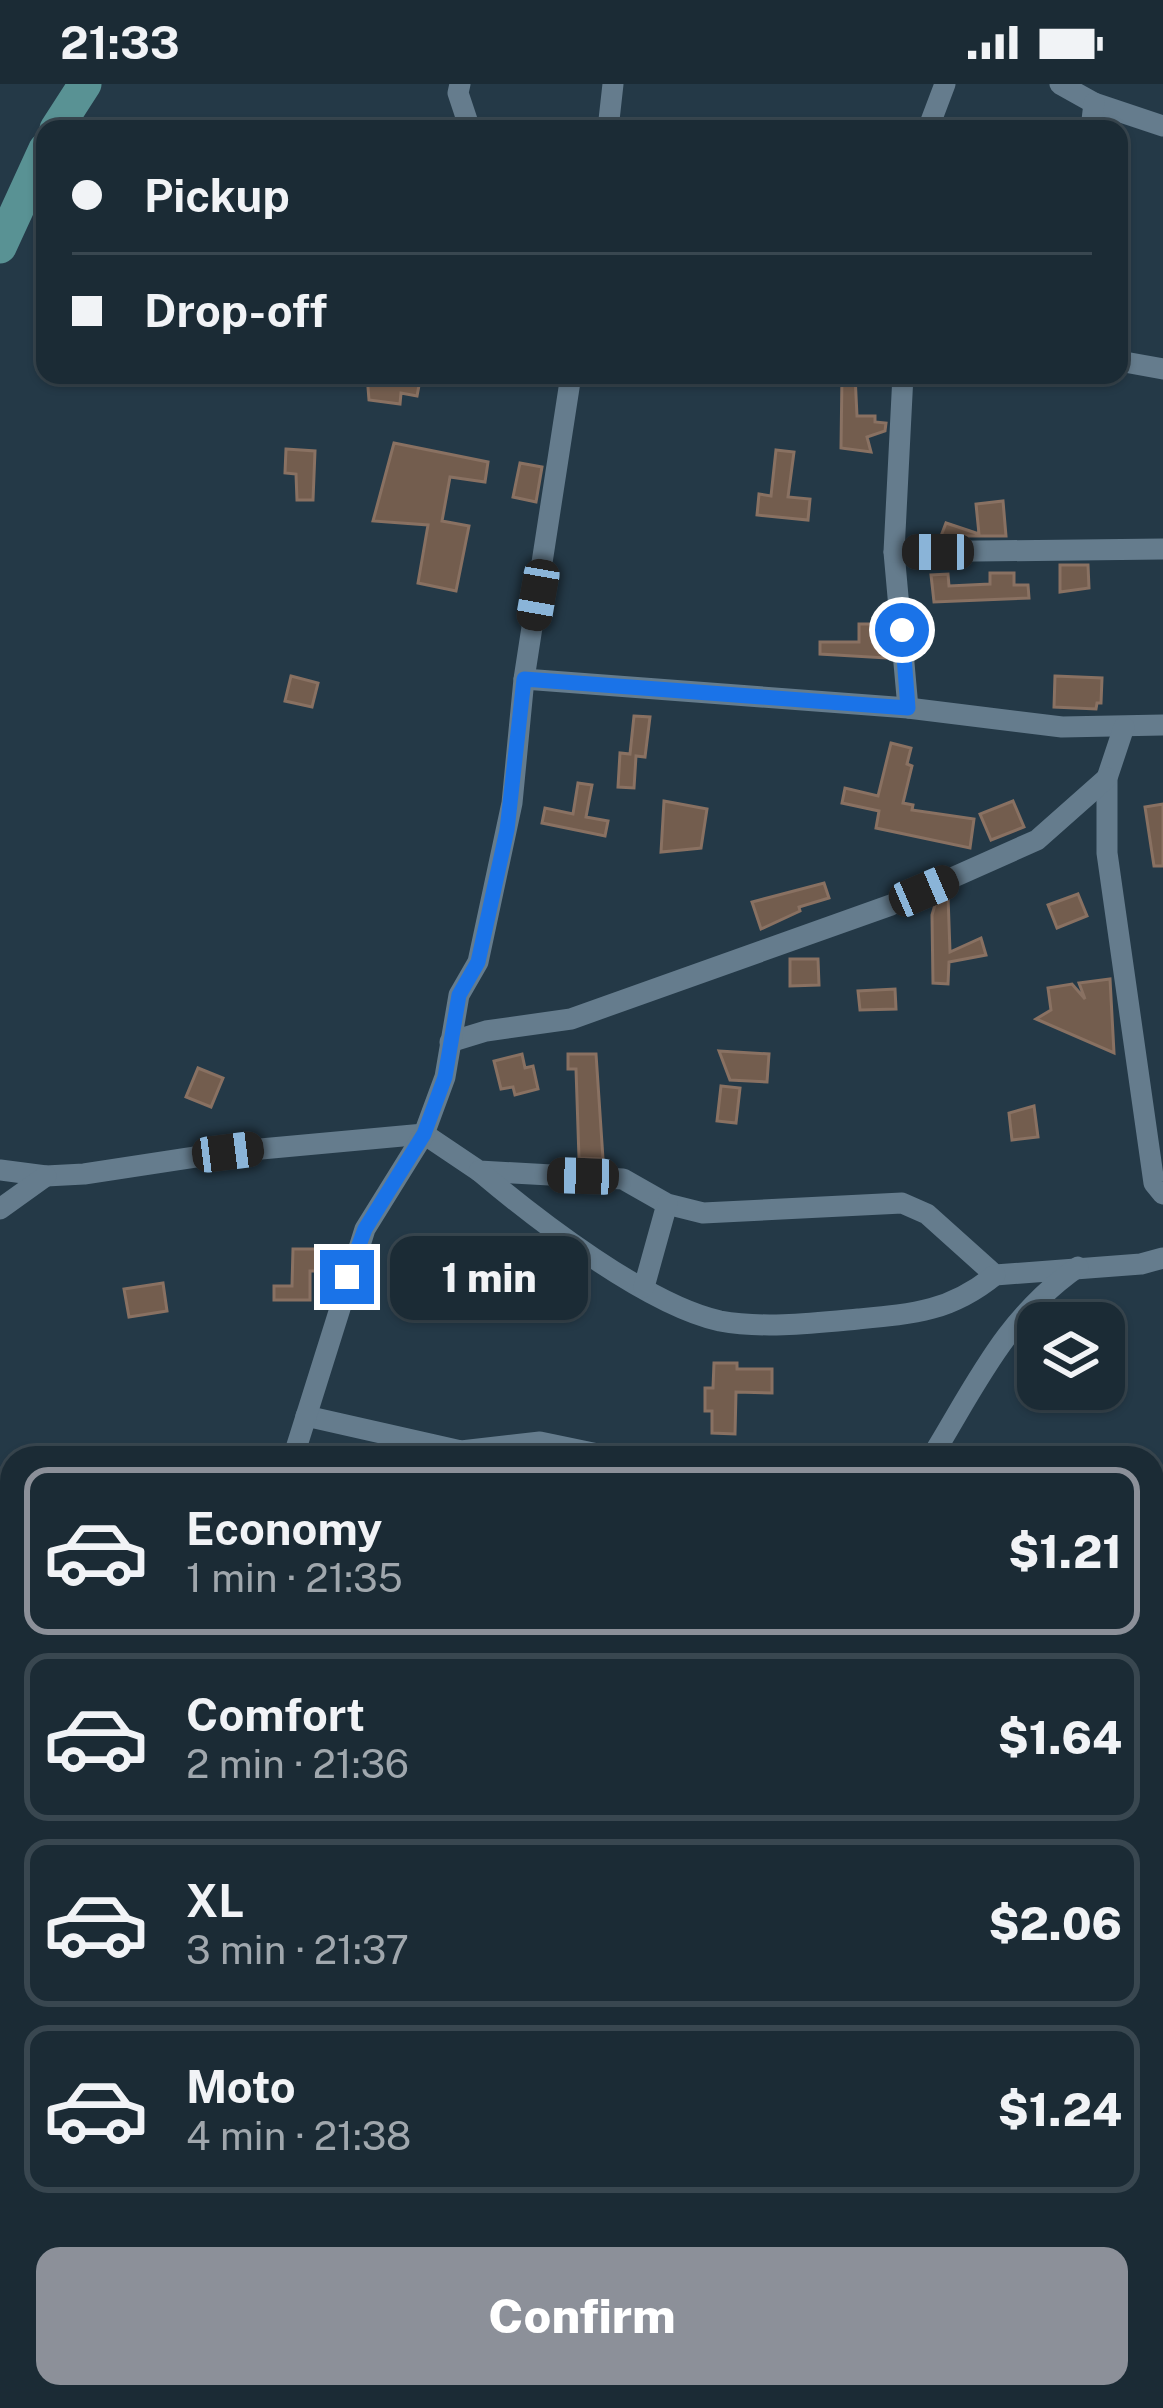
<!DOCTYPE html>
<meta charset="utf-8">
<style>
:root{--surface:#1b2b35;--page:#283741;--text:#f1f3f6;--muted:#a0a7ad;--line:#394750;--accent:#8c9099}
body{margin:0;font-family:"Public Sans",sans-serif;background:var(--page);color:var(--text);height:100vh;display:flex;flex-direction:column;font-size:45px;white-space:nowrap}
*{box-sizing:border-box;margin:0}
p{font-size:39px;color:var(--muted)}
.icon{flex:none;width:66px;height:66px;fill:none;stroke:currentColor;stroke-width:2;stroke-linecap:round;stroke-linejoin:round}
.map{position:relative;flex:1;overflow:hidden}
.details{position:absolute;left:0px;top:1362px;width:1164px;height:963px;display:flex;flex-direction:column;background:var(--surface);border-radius:36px 36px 0 0;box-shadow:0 3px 9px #0004,0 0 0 3px var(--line)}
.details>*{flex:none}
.banner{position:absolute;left:36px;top:36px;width:1092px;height:264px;border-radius:24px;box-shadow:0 3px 9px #0004,0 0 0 3px var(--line);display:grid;align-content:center;height:264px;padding:0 36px;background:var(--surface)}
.controls{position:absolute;left:1017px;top:1218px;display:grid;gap:24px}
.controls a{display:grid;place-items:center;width:108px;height:108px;border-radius:24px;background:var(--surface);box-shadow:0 3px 9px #0004,0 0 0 3px var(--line);font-size:60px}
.end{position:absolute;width:54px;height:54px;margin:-27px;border:15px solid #1a73e8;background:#fff;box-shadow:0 0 0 6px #fff}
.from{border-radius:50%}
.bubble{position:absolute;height:84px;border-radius:24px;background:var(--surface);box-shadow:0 3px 9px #0004,0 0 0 3px var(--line);font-size:39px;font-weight:800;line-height:84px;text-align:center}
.car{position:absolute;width:36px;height:72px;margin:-36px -18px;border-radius:15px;box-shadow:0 0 9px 3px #0007;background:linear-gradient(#222 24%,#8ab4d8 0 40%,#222 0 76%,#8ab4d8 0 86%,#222 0)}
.banner b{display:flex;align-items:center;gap:42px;height:114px;font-size:45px}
.banner b+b{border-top:3px solid var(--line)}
.banner i{width:30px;height:30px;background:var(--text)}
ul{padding:21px 0 0;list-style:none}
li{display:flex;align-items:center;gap:36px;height:168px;margin:0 24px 18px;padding:0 12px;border:6px solid var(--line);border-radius:24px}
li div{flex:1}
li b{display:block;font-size:45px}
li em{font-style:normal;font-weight:800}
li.selected{border-color:var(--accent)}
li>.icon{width:108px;height:108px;stroke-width:1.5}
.cta{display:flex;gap:24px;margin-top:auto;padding:24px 36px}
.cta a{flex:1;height:138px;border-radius:24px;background:var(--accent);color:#fff;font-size:48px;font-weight:800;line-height:138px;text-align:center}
.status{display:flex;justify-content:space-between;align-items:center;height:84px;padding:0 60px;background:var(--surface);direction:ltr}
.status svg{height:33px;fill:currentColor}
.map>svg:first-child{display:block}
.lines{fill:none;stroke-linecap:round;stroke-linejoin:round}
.river{stroke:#599294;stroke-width:33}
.building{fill:#735d4e;stroke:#897162;stroke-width:3}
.street{stroke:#657c8d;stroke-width:21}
.route{stroke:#1a73e8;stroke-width:15}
</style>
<div class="status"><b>21:33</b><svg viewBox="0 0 49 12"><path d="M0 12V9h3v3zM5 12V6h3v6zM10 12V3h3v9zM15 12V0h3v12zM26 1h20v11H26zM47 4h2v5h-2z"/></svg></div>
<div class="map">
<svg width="1163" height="2324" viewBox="0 0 1163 2324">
<rect width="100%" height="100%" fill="#243947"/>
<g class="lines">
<g class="river">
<path d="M56 45 85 0"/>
<path d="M0 163 45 65"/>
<path d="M0 2320 2 2324"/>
</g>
</g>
<g class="building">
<path d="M367 291H421L417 312 401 309 400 320 369 316Z"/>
<path d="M842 291H855L857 332H875V338L886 339 885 347 867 353 871 368 841 364Z"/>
<path d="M394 359 488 378 485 398 450 393 442 437 469 442 456 507 418 499 428 441 373 437Z"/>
<path d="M286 365 315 367 313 416H297L296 390 285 389Z"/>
<path d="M776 366 794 368 788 413 810 415 808 436 757 431 759 410 771 412Z"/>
<path d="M520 379 542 383 536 418 513 413Z"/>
<path d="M1003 417 1006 452H941L946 439 979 450 976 420Z"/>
<path d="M1060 481H1088L1089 504 1060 508Z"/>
<path d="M990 489H1014V501H1028L1029 514 934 518 931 491 948 490 949 502 990 500Z"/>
<path d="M859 540H876L879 551H886V574L820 570V558H859Z"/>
<path d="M291 592 318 599 312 623 285 617Z"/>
<path d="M1055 592 1102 594 1101 619H1097L1096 625 1054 623Z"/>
<path d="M634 632 650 633 645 673 636 672 634 704 618 703 620 669 630 670Z"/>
<path d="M891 659 911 664 907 680 912 682 903 719 913 721 912 726 974 735 970 764 876 744 879 727 842 719 845 704 878 712Z"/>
<path d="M578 699 592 701 586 733 608 737 605 752 542 739 545 724 573 730Z"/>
<path d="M664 717 707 725 701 764 661 768Z"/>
<path d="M1013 717 1024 743 991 756 980 730Z"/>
<path d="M1163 720V782H1154L1145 723Z"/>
<path d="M824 799 829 814 799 823 800 827 761 845 752 818Z"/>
<path d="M1078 810 1087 832 1057 844 1048 821Z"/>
<path d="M948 812 950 868 981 854 986 871 949 878 948 900 933 899 932 831 936 817Z"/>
<path d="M790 875H818L819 901 790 902Z"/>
<path d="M1110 895 1114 969 1036 935 1051 926 1048 904 1072 900 1085 915 1079 899Z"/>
<path d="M895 905 896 925 860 926 858 907Z"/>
<path d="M719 967 769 970 767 998 730 996Z"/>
<path d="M522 970 525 984 533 982 538 1005 515 1011 513 1003 501 1005 494 977Z"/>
<path d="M568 970H596L603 1075 579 1074 576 985H568Z"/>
<path d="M198 984 223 994 211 1023 186 1013Z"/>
<path d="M721 1002 740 1004 736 1039 717 1037Z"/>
<path d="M1034 1022 1038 1053 1012 1056 1009 1029Z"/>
<path d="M293 1165H320V1187H310V1216H274V1202H292Z"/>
<path d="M163 1199 167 1227 129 1233 124 1205Z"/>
<path d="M714 1279H737V1285H772V1309L736 1308 735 1350 712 1349V1327H705V1304H713Z"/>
</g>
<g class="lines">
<g class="street">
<path d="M460 0 458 9 470 45"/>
<path d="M1060 0 1094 19 1163 42"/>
<path d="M608 45 613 0"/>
<path d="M928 45 945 0"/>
<path d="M1091 45 1094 19"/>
<path d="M1119 277 1163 285"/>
<path d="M903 291 894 468 908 624"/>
<path d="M894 468 1163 465"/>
<path d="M524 595 908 624 1062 643 1163 641"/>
<path d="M1124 643 1107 694V769L1154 1099 1163 1110"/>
<path d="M450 958 486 947 571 935 891 821 1037 756 1107 694"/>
<path d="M0 1086 46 1092 84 1090 228 1068 424 1050 479 1087 623 1095 667 1120 703 1129 902 1119 927 1130 995 1191 1141 1180 1163 1174"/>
<path d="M479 1087C537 1136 647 1221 720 1237 763 1245 815 1239 858 1235 914 1230 951 1227 995 1191"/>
<path d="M0 1125 46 1092"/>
<path d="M644 1203 667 1120"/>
<path d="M306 1332 461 1367 540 1358 617 1374"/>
<path d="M293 1374 365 1145 424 1050 445 993 459 911 478 878 512 719 524 595 571 291"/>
<path d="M931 1374C976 1301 1005 1234 1078 1183"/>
<path d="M1152 1426 1163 1424"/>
<path d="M0 2051 12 2026"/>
</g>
</g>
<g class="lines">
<path class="route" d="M347 1193 365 1145 424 1050 445 993 459 911 478 878 507 746 524 595 908 624 902 546"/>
</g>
</svg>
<div class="controls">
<a><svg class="icon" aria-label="layers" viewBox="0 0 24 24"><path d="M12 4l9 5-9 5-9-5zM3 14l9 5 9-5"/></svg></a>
</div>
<i class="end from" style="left:902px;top:546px"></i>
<i class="end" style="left:347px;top:1193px"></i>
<div class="bubble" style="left:390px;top:1152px;width:198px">1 min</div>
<i class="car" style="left:938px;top:468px;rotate:270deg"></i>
<i class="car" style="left:538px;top:511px;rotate:190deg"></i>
<i class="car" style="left:924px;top:807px;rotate:67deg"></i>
<i class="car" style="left:228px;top:1068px;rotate:83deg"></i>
<i class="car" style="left:583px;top:1092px;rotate:272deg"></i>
<div class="banner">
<b><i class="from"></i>Pickup</b>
<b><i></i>Drop-off</b>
</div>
<section class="details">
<ul>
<li class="selected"><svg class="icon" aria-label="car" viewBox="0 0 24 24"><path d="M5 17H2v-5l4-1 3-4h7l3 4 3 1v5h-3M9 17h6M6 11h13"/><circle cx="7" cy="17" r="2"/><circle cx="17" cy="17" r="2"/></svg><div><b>Economy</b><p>1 min · 21:35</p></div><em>$1.21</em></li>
<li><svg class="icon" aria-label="car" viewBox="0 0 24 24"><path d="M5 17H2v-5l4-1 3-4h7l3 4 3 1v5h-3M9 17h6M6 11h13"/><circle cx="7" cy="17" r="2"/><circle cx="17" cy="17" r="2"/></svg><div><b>Comfort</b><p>2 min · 21:36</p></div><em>$1.64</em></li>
<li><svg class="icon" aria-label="car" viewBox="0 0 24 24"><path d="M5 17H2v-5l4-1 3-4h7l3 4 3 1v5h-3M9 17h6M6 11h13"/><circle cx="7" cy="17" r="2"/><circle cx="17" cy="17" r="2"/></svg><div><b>XL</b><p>3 min · 21:37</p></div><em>$2.06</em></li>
<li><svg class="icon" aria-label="car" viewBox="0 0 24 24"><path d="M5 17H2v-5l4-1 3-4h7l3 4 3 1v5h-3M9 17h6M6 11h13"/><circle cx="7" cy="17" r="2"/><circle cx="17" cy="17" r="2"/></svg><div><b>Moto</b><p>4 min · 21:38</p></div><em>$1.24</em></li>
</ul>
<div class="cta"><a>Confirm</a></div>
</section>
</div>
